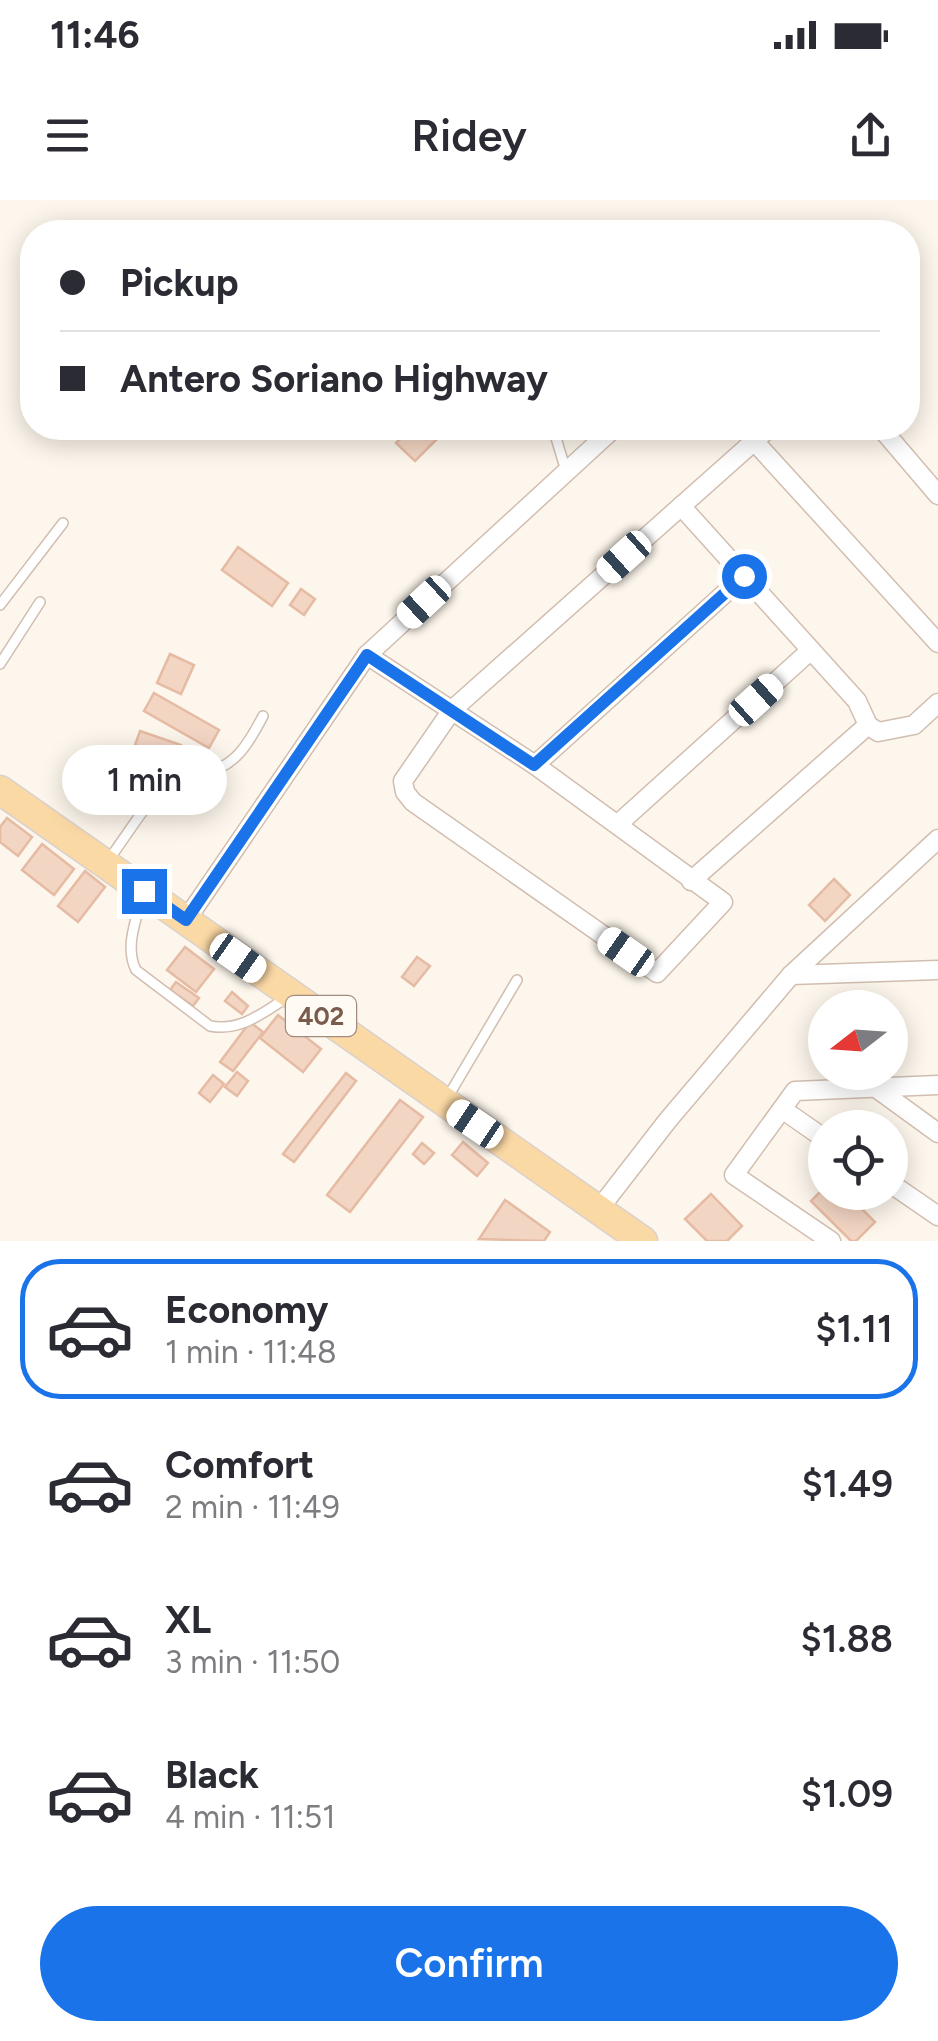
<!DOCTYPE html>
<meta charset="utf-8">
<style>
:root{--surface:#fff;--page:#f7f7f7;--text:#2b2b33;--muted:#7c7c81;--line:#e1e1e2;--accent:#1a73e8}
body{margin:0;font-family:Figtree,sans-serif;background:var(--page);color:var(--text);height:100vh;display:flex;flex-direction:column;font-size:38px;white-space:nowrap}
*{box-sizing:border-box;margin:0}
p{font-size:32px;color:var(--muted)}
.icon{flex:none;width:55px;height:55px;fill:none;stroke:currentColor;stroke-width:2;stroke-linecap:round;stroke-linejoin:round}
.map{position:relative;height:1041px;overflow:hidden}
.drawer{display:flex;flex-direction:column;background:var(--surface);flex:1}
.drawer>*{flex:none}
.guide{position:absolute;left:20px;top:20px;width:900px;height:220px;border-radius:40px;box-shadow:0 5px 25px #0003;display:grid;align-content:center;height:220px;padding:0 40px;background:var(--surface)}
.needle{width:65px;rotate:253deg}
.buttons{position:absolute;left:808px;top:790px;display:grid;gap:20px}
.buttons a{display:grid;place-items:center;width:100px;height:100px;border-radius:50%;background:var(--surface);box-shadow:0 5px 25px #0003;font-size:50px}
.end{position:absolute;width:45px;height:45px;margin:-22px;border:12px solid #1a73e8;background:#fff;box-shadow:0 0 0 5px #fff}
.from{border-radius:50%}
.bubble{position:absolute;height:70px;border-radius:35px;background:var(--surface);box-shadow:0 5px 25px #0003;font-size:32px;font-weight:600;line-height:70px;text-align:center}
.car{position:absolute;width:30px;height:60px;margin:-30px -15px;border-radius:12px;box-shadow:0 0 8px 2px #0007;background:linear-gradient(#fff 24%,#345 0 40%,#fff 0 76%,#345 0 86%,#fff 0)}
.guide b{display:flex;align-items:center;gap:35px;height:95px;font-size:38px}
.guide b+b{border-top:2px solid var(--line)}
.guide i{width:25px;height:25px;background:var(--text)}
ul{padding:18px 0 0;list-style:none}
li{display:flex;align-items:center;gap:30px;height:140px;margin:0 20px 15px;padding:0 20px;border:5px solid transparent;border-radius:40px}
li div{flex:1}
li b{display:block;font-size:38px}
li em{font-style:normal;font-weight:600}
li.current{border-color:var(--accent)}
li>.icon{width:90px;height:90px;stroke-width:1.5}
.cta{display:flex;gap:20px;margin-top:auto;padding:20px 40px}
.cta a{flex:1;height:115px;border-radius:60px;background:var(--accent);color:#fff;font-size:40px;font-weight:600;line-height:115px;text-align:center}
.status{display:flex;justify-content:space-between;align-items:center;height:70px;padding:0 50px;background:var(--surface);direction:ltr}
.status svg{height:28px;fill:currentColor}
header{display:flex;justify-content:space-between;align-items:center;height:130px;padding:0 40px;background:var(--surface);font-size:45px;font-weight:600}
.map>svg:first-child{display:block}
.building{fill:#f3d5c3;stroke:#e6bba3;stroke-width:2.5}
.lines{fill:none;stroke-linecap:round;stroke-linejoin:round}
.lane-casing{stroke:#d1beb0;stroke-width:12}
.street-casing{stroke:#d1beb0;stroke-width:21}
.primary-casing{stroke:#dad1cd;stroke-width:31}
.lane{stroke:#fff;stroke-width:9}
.street{stroke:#fff;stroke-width:18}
.primary{stroke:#fbd9a5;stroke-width:28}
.route{stroke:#1a73e8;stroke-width:12}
.labels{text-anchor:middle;stroke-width:8;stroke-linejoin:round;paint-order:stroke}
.shield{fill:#fffaf3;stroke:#a28b7f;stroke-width:2.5}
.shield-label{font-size:25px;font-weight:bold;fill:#7a5c4d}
</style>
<div class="status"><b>11:46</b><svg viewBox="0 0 49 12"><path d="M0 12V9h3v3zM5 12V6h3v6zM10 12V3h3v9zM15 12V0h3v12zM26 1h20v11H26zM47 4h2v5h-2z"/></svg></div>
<header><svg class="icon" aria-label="menu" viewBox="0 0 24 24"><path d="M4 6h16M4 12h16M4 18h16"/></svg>Ridey<svg class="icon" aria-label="share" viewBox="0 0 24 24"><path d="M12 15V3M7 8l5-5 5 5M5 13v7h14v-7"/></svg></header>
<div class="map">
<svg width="938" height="1041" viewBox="0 0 938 1041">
<rect width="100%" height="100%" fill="#fdf6ec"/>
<g class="building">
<path d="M411 228H429L439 237 415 261 396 243Z"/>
<path d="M238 347 288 383 272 406 222 370Z"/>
<path d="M301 389 315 399 304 415 290 405Z"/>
<path d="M170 454 194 465 181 494 157 483Z"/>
<path d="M154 493 219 530 209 548 144 511Z"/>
<path d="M140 531 181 545 176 560 135 545Z"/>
<path d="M7 618 32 637 18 656 0 642V627Z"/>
<path d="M42 644 74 669 54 695 22 670Z"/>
<path d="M85 671 105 687 78 722 58 706Z"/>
<path d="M834 679 850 695 825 721 809 705Z"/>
<path d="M185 747 214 769 196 792 167 770Z"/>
<path d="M417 757 430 766 414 786 402 777Z"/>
<path d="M176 782 199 798 193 806 170 790Z"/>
<path d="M232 792 248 806 242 814 225 801Z"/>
<path d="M278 815 321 849 303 872 260 838Z"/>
<path d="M250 822 263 832 233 871 220 862Z"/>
<path d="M237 872 248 881 237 896 225 887Z"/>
<path d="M346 873 356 881 294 962 283 954Z"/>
<path d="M213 875 224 884 210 902 199 893Z"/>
<path d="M400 900 423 917 350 1012 327 995Z"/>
<path d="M463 942 488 963 477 976 452 955Z"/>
<path d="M422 943 434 953 424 964 413 954Z"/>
<path d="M825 987V992H845L875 1022 856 1041H851L811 1001Z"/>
<path d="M711 994 742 1026 727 1041H707L685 1019Z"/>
<path d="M505 1000 550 1032 544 1041 479 1039Z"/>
</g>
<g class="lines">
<defs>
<g id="lane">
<path d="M553 228 566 271"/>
<path d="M0 405 63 323"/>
<path d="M0 464 40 402"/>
<path d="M107 662C124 640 145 603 166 586 177 577 188 576 203 573 235 568 249 543 263 516"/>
<path d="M143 694C137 718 124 746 136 770L210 826C241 832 264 812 289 796"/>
<path d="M446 900 517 780"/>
</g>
<g id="street">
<path d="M881 228 938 295"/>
<path d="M754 241 938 443"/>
<path d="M681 306 857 501 868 525"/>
<path d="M367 455 535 565 723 702 657 773 413 602 405 592 403 581 452 510 769 228"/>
<path d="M535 565 744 376"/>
<path d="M618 624 811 450"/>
<path d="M691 681 868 525 878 532 914 525 938 503"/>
<path d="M186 720 367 455 614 228"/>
<path d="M791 775 938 770"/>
<path d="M876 888 938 933"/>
<path d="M782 909 825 939"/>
<path d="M890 983 938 1016"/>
<path d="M599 1009 668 920 791 775 938 639"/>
<path d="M831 1041 734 975 795 891 938 885"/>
</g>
<path id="primary" d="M0 590 643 1041"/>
</defs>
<use href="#lane" class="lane-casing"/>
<use href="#street" class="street-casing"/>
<use href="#primary" class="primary-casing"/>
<use href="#lane" class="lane"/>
<use href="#street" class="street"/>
<use href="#primary" class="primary"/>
</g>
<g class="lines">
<path class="route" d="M144 691 186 720 367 455 534 565 744 376"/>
</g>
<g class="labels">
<rect class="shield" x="286" y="796" width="70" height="40" rx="8"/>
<g class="shield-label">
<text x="321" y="825">402</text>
</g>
</g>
</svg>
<div class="buttons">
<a><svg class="needle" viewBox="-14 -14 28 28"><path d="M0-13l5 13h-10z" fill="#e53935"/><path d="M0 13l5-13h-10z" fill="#7c7c81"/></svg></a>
<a><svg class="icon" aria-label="locate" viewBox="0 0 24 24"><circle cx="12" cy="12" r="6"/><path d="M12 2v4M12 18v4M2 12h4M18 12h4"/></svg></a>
</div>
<i class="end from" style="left:744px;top:376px"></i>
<i class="end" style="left:144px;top:691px"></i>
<div class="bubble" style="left:62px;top:545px;width:165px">1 min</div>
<i class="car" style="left:624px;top:357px;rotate:228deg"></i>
<i class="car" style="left:424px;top:402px;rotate:227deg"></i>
<i class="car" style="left:756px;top:500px;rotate:48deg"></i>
<i class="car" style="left:626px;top:752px;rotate:305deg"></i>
<i class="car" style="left:238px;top:758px;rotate:125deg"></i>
<i class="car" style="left:475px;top:924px;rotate:304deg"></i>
<div class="guide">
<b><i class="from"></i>Pickup</b>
<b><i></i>Antero Soriano Highway</b>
</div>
</div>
<section class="drawer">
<ul>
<li class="current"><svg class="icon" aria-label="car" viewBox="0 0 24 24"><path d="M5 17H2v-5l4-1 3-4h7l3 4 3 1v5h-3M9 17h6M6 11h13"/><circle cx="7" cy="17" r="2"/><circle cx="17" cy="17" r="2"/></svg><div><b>Economy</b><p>1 min · 11:48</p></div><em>$1.11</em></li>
<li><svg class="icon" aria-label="car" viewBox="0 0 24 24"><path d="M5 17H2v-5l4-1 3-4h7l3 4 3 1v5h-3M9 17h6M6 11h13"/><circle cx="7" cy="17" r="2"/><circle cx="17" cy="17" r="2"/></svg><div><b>Comfort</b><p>2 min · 11:49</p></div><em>$1.49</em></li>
<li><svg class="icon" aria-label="car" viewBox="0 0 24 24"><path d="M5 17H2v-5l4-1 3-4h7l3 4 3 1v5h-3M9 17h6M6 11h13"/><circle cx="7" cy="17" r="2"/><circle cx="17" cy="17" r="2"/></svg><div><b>XL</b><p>3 min · 11:50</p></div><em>$1.88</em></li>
<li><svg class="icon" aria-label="car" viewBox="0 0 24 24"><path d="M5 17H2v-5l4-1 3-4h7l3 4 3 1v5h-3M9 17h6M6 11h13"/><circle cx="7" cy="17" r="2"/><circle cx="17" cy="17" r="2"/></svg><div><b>Black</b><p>4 min · 11:51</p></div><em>$1.09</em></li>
</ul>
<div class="cta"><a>Confirm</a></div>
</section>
